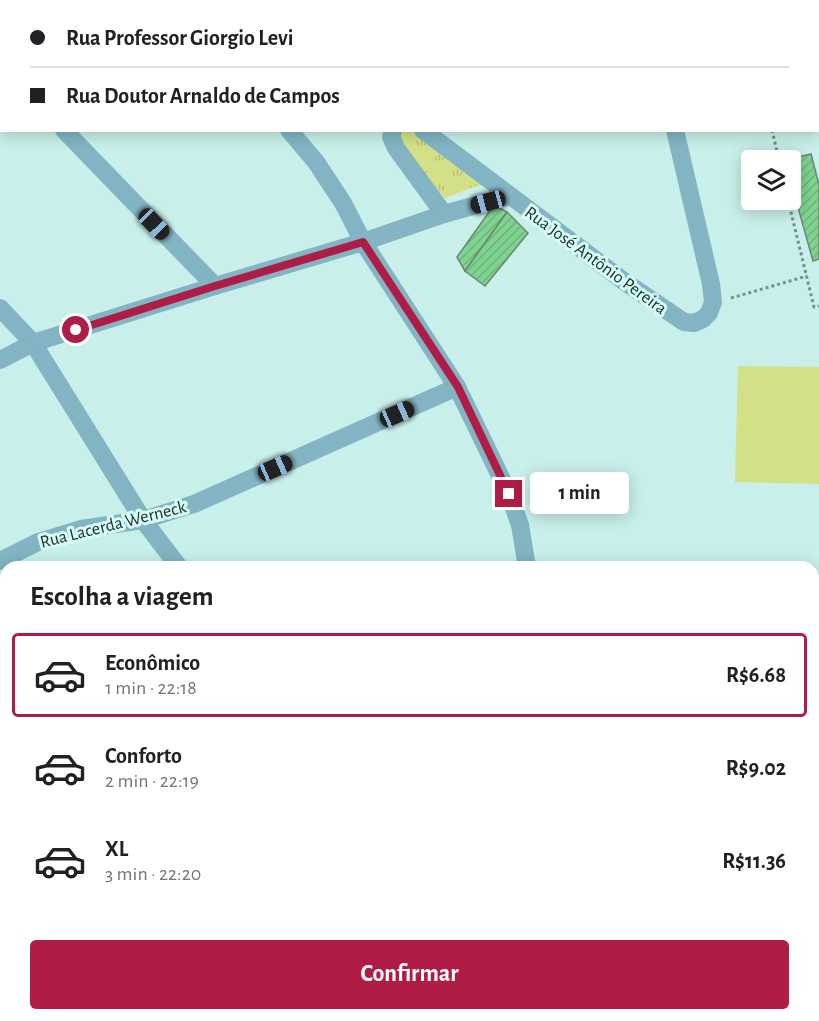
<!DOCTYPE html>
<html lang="pt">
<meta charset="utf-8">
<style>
:root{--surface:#fff;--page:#f6f6f6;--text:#202124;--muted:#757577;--line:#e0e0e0;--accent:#af1c46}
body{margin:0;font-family:"Alegreya Sans",sans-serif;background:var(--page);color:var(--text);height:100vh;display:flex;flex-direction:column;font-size:22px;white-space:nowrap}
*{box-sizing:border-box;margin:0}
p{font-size:20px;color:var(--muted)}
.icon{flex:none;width:33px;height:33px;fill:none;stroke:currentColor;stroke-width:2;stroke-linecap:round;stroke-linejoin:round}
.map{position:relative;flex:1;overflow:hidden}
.panel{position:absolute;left:0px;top:561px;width:819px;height:460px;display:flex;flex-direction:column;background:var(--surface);border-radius:18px 18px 0 0;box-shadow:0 3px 15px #0003}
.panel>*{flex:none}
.hud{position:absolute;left:0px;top:0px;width:819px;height:132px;box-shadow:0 3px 15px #0003;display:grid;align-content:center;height:132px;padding:0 30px;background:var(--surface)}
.controls{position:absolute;left:741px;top:150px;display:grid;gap:12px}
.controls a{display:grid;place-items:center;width:60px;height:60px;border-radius:6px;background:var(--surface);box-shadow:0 3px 15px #0003;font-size:30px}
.end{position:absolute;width:27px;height:27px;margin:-14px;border:8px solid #af1c46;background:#fff;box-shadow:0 0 0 3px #fff}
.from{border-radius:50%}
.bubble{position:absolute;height:42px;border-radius:6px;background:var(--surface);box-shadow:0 3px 15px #0003;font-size:20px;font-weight:700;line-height:42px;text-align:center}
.car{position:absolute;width:18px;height:36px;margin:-18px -9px;border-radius:8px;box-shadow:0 0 4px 2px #0007;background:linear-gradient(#222 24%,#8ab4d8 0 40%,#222 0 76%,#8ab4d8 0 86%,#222 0)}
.hud b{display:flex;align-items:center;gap:21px;height:57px;font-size:22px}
.hud b+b{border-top:2px solid var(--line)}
.hud i{width:15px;height:15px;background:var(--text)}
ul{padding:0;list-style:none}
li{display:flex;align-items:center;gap:18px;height:84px;margin:0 12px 9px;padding:0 18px;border:3px solid transparent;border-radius:6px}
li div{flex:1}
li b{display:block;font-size:22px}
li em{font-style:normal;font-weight:700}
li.active{border-color:var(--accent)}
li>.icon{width:54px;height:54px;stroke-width:1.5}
h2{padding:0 30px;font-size:27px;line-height:72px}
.action{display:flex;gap:12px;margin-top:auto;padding:12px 30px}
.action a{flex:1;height:69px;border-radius:6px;background:var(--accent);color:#fff;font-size:24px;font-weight:700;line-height:69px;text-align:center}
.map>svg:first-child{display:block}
.grass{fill:url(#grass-tufts)}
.pitch{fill:#d4e086}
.building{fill:url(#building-hatch);stroke:#6d8571;stroke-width:1.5}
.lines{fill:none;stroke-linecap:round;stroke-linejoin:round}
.path{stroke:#75918d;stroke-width:3;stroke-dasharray:3 3;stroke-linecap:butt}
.minor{stroke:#82b4c3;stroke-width:18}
.route{stroke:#af1c46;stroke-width:8}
.labels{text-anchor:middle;stroke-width:6;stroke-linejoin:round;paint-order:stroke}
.street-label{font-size:18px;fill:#1d2d2a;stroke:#d5fdf6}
</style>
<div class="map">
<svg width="819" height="1021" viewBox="0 0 819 1021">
<defs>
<pattern id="grass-tufts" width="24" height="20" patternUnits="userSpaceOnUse" patternTransform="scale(1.5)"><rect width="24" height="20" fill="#d4e086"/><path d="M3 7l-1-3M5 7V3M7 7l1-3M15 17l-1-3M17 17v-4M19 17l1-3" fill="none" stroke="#b6c074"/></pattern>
<pattern id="building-hatch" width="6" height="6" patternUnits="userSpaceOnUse" patternTransform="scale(1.5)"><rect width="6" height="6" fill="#7ed390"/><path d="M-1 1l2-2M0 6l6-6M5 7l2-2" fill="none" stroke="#6cb57c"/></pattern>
</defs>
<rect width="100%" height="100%" fill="#c8efe9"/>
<path class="grass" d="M401 131H418L484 184 471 188 445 198 402 153 398 133Z"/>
<path class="pitch" d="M738 366 819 367V484L735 482Z"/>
<g class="building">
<path d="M811 154 819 185V259L813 261 790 179V160H786Z"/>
<path d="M494 205 507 212 465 271 457 257Z"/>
<path d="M507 212 528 233 485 286 465 271Z"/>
<rect x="813" y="636" width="6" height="174"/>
<rect x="813" y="833" width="6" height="39"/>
</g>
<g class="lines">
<g class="path">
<path d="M772 130 779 160"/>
<path d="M788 200 814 307 819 306"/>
<path d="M731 298 807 276"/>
</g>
<g class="minor">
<path d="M167 0 168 2"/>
<path d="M301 0 304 2"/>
<path d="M379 0 382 2"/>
<path d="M644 0V2"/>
<path d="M758 0 759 2"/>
<path d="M363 2 365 0"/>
<path d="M543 2V0"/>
<path d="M0 64 2 66"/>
<path d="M64 130 215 286"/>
<path d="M289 130 316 162 343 203 363 242 457 387 509 494 520 525 527 567"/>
<path d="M393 130 391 137 396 148 444 214"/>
<path d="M423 130 625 282 684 322 694 323 703 319 709 313 713 302 711 284 675 130"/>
<path d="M0 308 33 343 143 520 179 567"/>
<path d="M0 360 33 343 215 286 363 242 444 214 509 196"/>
<path d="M0 561 38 542 81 529 143 520 194 504 457 387"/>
<path d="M0 690 6 686"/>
<path d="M4 822 6 823"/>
<path d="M285 1016 292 1021"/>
<path d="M538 1016 545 1021"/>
<path d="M7 1021 11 1016"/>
<path d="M588 1021V1016"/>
<path d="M726 1021V1016"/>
</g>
</g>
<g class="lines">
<path class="route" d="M76 330 215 286 363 242 458 387 509 494"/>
</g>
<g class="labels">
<g class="street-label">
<text transform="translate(596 260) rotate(36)" y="6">Rua José Antônio Pereira</text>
<text transform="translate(113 524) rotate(-14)" y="6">Rua Lacerda Werneck</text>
</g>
</g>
</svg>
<div class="controls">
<a><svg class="icon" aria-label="layers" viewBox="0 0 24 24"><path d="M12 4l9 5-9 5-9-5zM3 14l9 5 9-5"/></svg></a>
</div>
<i class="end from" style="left:76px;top:330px"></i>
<i class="end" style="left:509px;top:494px"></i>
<div class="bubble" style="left:530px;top:472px;width:99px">1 min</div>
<i class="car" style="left:488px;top:202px;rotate:255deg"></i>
<i class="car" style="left:154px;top:224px;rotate:136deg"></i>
<i class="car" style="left:397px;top:414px;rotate:66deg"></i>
<i class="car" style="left:275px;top:468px;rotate:66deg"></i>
<div class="hud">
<b><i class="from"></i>Rua Professor Giorgio Levi</b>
<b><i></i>Rua Doutor Arnaldo de Campos</b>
</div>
<section class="panel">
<h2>Escolha a viagem</h2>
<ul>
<li class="active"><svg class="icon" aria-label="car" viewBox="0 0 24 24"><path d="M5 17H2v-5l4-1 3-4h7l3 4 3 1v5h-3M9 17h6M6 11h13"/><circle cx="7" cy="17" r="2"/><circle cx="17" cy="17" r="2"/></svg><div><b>Econômico</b><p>1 min · 22:18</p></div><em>R$6.68</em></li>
<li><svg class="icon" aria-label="car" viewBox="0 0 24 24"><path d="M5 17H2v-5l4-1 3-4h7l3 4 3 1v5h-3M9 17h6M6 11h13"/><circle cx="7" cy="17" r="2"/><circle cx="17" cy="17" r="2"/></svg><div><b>Conforto</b><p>2 min · 22:19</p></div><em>R$9.02</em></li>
<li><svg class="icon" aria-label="car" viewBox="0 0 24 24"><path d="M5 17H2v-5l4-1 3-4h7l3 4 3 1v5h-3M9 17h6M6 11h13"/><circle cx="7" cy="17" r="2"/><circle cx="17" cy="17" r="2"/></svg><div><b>XL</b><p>3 min · 22:20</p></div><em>R$11.36</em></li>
</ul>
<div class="action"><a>Confirmar</a></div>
</section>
</div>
